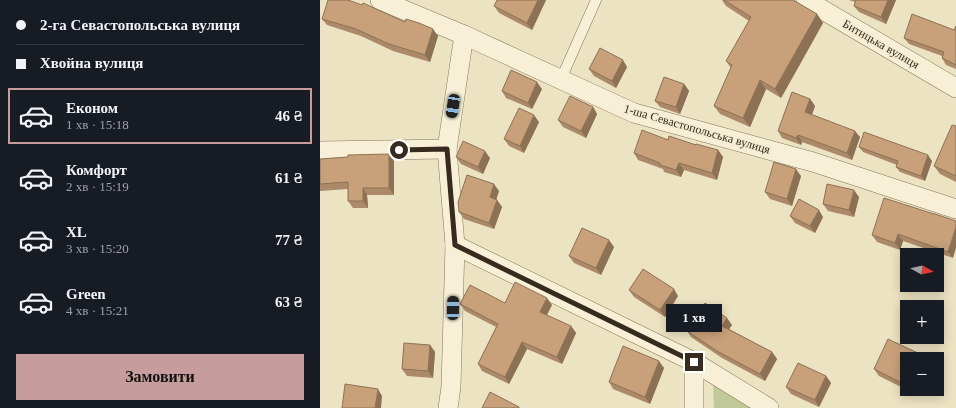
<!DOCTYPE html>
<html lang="uk">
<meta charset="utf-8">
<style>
:root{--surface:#171b24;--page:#20242c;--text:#f1f3f6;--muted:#9ea1a6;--line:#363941;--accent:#c69d9c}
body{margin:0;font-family:Georgia,serif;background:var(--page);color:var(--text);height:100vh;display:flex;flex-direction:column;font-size:15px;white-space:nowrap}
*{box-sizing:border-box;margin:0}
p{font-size:13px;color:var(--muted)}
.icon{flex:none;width:22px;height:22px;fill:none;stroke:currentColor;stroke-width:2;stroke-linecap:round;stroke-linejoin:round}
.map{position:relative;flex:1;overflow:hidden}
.side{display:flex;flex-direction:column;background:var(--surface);width:320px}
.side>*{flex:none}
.guide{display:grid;align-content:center;height:88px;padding:0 16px;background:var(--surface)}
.needle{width:26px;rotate:98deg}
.tools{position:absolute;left:580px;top:248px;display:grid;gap:8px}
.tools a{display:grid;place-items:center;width:44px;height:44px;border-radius:0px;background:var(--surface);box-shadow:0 2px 10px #0003;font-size:20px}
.end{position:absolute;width:18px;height:18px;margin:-9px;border:5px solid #362b1e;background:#fff;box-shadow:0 0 0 2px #fff}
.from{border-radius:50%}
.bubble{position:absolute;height:28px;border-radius:0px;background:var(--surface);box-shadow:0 2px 10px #0003;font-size:13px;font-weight:600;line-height:28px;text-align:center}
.car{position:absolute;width:12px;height:24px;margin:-12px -6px;border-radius:5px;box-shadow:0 0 3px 1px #0007;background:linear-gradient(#222 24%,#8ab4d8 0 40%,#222 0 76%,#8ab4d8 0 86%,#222 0)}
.guide b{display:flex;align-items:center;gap:14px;height:38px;font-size:15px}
.guide b+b{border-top:1px solid var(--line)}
.guide i{width:10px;height:10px;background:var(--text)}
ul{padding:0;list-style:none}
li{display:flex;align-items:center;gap:12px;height:56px;margin:0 8px 6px;padding:0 8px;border:2px solid transparent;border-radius:0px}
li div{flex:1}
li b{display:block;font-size:15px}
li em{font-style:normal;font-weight:600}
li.selected{border-color:var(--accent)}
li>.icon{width:36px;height:36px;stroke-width:1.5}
.action{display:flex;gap:8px;margin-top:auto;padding:8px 16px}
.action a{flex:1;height:46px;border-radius:0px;background:var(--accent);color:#111;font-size:16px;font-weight:600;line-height:46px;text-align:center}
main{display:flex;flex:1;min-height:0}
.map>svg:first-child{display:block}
.green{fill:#c0c997}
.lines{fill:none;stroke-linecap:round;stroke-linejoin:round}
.lane-casing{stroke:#85755b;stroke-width:11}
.street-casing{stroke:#85755b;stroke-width:20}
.lane{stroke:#f7f0d6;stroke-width:10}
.street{stroke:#f7f0d6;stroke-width:19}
.wall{fill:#ac8a69}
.shaded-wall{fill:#8c7155}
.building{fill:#c8a17a;stroke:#8c7155}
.route{stroke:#362b1e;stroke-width:5}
.labels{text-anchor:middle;stroke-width:4;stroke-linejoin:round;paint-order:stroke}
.street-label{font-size:12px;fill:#362b1e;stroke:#f4edd2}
</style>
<main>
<section class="side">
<div class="guide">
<b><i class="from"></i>2-га Севастопольська вулиця</b>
<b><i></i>Хвойна вулиця</b>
</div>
<ul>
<li class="selected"><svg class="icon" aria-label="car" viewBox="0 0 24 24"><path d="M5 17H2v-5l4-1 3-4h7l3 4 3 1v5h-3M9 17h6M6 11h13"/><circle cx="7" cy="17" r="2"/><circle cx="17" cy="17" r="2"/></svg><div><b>Економ</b><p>1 хв · 15:18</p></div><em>46 ₴</em></li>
<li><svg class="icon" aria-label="car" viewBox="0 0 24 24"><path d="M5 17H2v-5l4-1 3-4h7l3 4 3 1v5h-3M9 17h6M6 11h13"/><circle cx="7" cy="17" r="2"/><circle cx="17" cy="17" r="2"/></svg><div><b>Комфорт</b><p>2 хв · 15:19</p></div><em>61 ₴</em></li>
<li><svg class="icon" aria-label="car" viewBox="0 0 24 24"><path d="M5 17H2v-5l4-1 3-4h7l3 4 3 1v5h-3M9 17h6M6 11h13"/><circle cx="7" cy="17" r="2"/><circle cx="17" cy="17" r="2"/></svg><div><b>XL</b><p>3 хв · 15:20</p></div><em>77 ₴</em></li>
<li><svg class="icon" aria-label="car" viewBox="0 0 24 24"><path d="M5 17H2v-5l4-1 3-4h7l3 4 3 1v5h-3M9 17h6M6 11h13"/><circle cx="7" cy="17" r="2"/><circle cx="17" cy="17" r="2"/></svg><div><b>Green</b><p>4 хв · 15:21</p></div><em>63 ₴</em></li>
</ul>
<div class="action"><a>Замовити</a></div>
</section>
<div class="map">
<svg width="636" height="408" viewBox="0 0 636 408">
<rect width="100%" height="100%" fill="#ece3c3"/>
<path class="green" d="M393 382 435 408H394Z"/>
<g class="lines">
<defs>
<path id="lane" d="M241 79 276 0"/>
<g id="street">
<path d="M60 0 144 35 314 113 493 162 636 209"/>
<path d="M486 0 636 88"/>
<path d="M0 151 127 149"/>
<path d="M135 245 374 362 449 408"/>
<path d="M128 408 131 387 135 245 127 149 144 35"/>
<path d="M374 408V362"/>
</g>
</defs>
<use href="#lane" class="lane-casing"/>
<use href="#street" class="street-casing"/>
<use href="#lane" class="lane"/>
<use href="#street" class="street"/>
</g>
<g class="wall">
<path d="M226 0 212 30 179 13 174 6Z"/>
<path d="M402 0H473L497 14 503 23 461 98 446 89 430 127 400 114 394 106 411 68 406 61 429 21 406 6Z"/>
<path d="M529 0H576L566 24 539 12 534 6 535 2Z"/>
<path d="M2 19 85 22 118 36 110 62 73 51 41 36 7 25Z"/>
<path d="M636 26V69L626 65 622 58V56L589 44 584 38 634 30Z"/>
<path d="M307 67 296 88 274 76 269 69Z"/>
<path d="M364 84 369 91 360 114 340 107 335 101Z"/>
<path d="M222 89 212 109 186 98 182 91Z"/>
<path d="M490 99 495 106 492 115 540 137 532 160 482 142 481 145 462 138 458 131Z"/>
<path d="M273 107 277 114 266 138 243 127 238 120Z"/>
<path d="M219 122 204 153 189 146 184 139Z"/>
<path d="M636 126V182L620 174 614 166Z"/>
<path d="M348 140 376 145 398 150 403 157 397 180 364 170 361 177 344 172 343 169 318 160 314 153Z"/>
<path d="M539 147 612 161 605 181 580 172 576 167 577 165 543 152Z"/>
<path d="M28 157 74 161V195H47L48 208H33L28 201V189L0 191V159Z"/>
<path d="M136 157 170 158 163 174 141 164Z"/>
<path d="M481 176 472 206 450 199 445 192Z"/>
<path d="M179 191 176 199 182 207 174 229 144 219 139 212Z"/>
<path d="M539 197 534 217 508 211 503 204Z"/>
<path d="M614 214 633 258 583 241 580 250 557 242 552 235Z"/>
<path d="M470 216 503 217 495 233 475 223Z"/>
<path d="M294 247 281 275 254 263 249 256Z"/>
<path d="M309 290 358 296 345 317 314 297Z"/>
<path d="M185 303 232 305 226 315 251 326 256 333 242 364 207 349 189 384 162 371 158 364 176 327 145 311 140 304Z"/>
<path d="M412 325 409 329 452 352 457 359 445 381 402 358 371 337 367 331Z"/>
<path d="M110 345 115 352 113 378 87 376 82 369Z"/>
<path d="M587 359V389H592L591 392 559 376 554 369Z"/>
<path d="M344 368 330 404 293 389 289 382Z"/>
<path d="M506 376 511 383 499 407 471 394 466 387Z"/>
</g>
<g class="shaded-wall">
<path d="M218 0H226L212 30 207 23Z"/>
<path d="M568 0H576L566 24 561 17Z"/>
<path d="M497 14 503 23 461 98 455 89Z"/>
<path d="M113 29 118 36 110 62 105 55Z"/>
<path d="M303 60 307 67 296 88 292 81Z"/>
<path d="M440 80 446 89 430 127 423 118Z"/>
<path d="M217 82 222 89 212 109 208 103Z"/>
<path d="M364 84 369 91 360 114 356 107Z"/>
<path d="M490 99 495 106 490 119 485 112Z"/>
<path d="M273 107 277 114 266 138 261 131Z"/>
<path d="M214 115 219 122 204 153 200 146Z"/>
<path d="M535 131 540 137 532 160 527 153Z"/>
<path d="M478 135 482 142 481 145 476 138Z"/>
<path d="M398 150 403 157 397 180 392 173Z"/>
<path d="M165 151 170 158 163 174 158 167Z"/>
<path d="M69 154 74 161V195L69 188Z"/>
<path d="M608 155 612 161 605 181 601 176Z"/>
<path d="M359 163 364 170 361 177 356 170Z"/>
<path d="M476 169 481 176 472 206 467 199Z"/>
<path d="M174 184 179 191 175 204 170 197Z"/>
<path d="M43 188 47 195 48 208 43 201Z"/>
<path d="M534 190 539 197 534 217 529 210Z"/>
<path d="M177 200 182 207 174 229 169 223Z"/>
<path d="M499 210 503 217 495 233 490 226Z"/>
<path d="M636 227V248L633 258 628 252Z"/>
<path d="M578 234 583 241 580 250 575 243Z"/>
<path d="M289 240 294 247 281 275 276 268Z"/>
<path d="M354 289 358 296 345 317 340 310Z"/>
<path d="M227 298 232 305 225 319 220 312Z"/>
<path d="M407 318 412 325 407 332 402 326Z"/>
<path d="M251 326 256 333 242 364 237 357Z"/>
<path d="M202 342 207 349 189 384 185 377Z"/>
<path d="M110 345 115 352 113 378 108 371Z"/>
<path d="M452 352 457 359 445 381 440 374Z"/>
<path d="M600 354 604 359H598Z"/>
<path d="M339 361 344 368 330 404 325 397Z"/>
<path d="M506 376 511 383 499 407 495 400Z"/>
<path d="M58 389 62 396 61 408H55Z"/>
</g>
<g class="building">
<path d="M8 0H28L42 5 43 3 85 22 86 19 99 23 113 29 105 55 69 44 36 29 2 19Z"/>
<path d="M177 0H218L207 23 174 6Z"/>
<path d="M404 0H473L497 14 455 89 440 80 423 118 394 106 412 65 406 61 431 17Z"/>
<path d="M536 0H568L561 17 534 6Z"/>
<path d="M592 14 634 30 636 26V65L622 58 624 52 584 38Z"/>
<path d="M280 48 303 60 292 81 269 69Z"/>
<path d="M191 70 217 82 208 103 182 91Z"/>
<path d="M344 77 364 84 356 107 335 101Z"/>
<path d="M472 92 490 99 485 112 535 131 527 153 478 135 476 138 458 131Z"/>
<path d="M250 96 273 107 261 131 238 120Z"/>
<path d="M199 108 214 115 200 146 184 139Z"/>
<path d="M632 125 636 126V176L614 166Z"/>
<path d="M322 130 348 140 349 136 376 145V144L398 150 392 173 359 163 356 170 340 165V163L314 153Z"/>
<path d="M544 132 608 155 601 176 576 167 578 161 539 147Z"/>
<path d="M143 141 165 151 158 167 136 157Z"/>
<path d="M69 154V188H43V201H28V182L0 184V159L28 157V155Z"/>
<path d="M454 162 476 169 467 199 445 192Z"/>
<path d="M147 175 174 184 170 197 177 200 169 223 139 212 138 202Z"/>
<path d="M507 184 534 190 529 210 503 204Z"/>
<path d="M564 198 614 214H615L636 221V227L628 252 578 234 575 243 552 235Z"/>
<path d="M479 199 499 210 490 226 470 216Z"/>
<path d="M262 228 289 240 276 268 249 256Z"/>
<path d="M323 269 354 289 340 310 309 290Z"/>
<path d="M195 282 227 298 220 312 251 326 237 357 202 342 185 377 158 364 178 324 140 304 150 285 185 303Z"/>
<path d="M385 303 407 318 402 326 452 352 440 374 397 351 367 331Z"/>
<path d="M568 339 600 354 598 359H587V382L586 385 554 369Z"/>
<path d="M84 343 110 345 108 371 82 369Z"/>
<path d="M303 346 339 361 325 397 289 382Z"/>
<path d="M478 363 506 376 495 400 466 387Z"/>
<path d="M25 384 58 389 55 408H22Z"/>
<path d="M170 392 199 407V408H162Z"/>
</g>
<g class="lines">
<path class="route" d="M79 150 127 149 135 245 374 362"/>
</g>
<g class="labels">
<g class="street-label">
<text transform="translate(561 44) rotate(30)" y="4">Битицька вулиця</text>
<text transform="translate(377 129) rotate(16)" y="4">1-ша Севастопольська вулиця</text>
</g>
</g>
</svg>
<div class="tools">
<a><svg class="needle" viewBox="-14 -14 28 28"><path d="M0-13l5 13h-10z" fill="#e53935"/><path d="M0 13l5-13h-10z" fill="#9ea1a6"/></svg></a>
<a>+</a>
<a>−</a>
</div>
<i class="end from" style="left:79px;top:150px"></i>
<i class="end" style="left:374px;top:362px"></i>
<div class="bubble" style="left:346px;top:304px;width:56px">1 хв</div>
<i class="car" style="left:133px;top:106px;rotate:189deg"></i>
<i class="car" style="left:133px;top:308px;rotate:1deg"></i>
</div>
</main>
